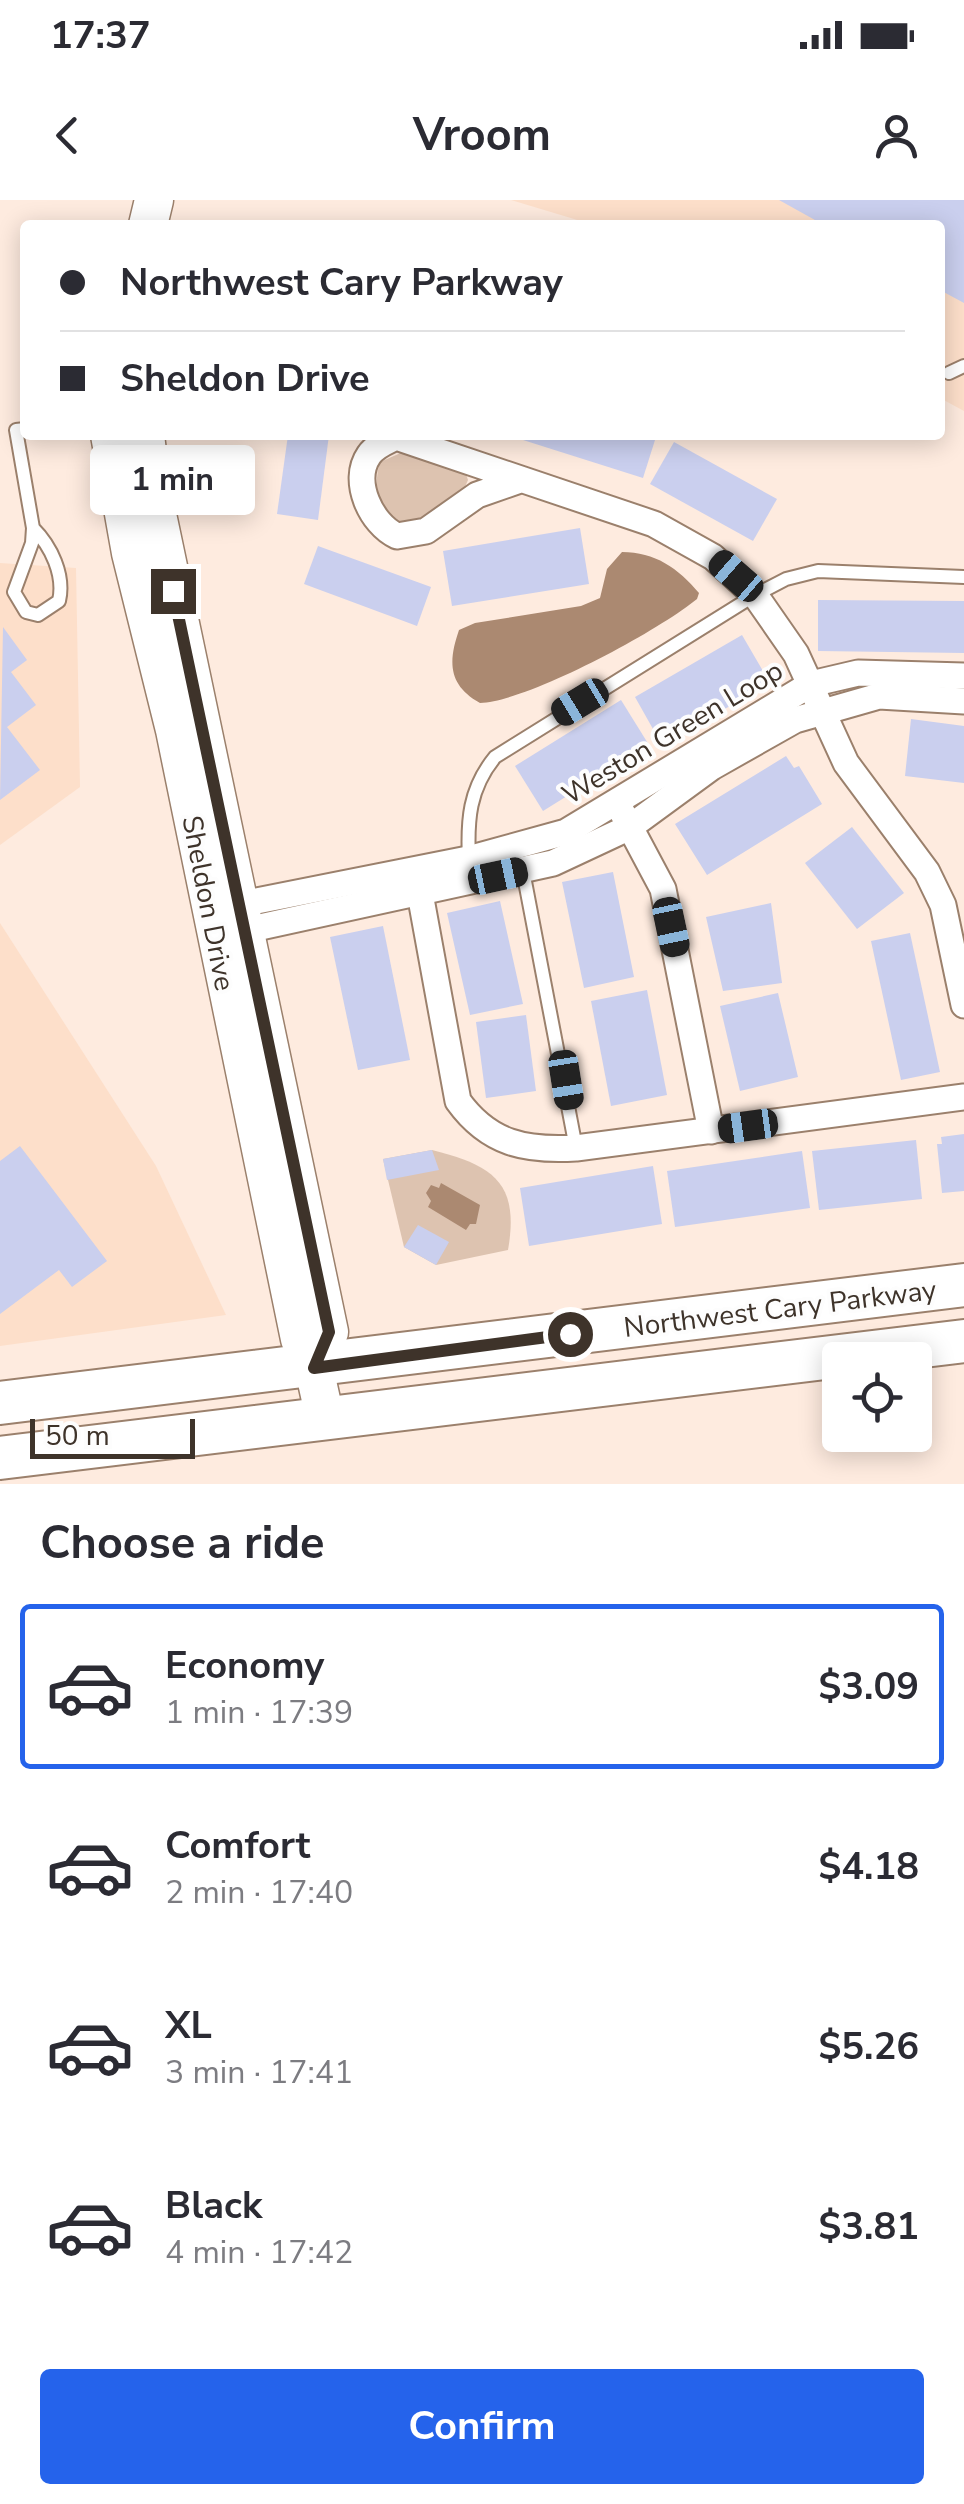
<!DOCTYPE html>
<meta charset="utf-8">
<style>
:root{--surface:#fff;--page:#f7f7f7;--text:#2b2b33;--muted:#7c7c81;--line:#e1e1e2;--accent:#2563eb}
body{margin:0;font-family:"Nunito Sans",sans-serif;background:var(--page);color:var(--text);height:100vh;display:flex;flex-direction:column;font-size:38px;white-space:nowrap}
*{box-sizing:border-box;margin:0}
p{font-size:32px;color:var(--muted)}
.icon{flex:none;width:55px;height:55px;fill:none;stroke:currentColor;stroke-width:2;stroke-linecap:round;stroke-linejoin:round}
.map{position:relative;height:1284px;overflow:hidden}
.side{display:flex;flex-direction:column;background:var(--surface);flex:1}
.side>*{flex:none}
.hud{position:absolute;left:20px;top:20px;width:925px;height:220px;border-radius:10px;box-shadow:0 5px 25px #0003;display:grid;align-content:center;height:220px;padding:0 40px;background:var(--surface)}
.fabs{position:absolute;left:822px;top:1142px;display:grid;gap:20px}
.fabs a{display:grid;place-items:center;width:110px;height:110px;border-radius:10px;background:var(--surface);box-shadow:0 5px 25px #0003;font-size:50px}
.scale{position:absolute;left:30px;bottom:25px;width:165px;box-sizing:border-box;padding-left:10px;border:5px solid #3e332a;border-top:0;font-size:28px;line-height:35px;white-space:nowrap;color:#3e332a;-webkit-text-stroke:8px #fdfdfd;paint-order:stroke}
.end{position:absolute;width:45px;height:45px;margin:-22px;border:12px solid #3e332a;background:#fff;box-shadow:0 0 0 5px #fff}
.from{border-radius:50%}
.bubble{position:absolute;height:70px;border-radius:10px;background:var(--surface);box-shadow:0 5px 25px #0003;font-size:32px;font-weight:700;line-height:70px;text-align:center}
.car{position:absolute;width:30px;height:60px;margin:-30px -15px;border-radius:12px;box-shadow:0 0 8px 2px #0007;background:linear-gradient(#222 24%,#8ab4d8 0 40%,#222 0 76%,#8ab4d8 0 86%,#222 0)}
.hud b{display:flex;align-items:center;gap:35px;height:95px;font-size:38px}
.hud b+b{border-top:2px solid var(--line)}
.hud i{width:25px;height:25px;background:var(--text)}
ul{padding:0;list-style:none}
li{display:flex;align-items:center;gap:30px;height:165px;margin:0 20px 15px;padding:0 20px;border:5px solid transparent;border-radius:10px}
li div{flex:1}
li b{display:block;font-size:38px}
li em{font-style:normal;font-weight:700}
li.on{border-color:var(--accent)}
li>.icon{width:90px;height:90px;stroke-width:1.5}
h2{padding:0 40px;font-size:45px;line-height:120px}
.action{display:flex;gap:20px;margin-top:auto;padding:20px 40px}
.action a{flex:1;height:115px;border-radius:10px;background:var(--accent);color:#fff;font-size:40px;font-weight:700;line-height:115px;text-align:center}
.status{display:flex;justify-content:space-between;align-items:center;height:70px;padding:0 50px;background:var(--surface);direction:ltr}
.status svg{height:28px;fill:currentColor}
header{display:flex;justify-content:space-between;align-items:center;height:130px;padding:0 40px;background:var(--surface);font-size:45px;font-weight:700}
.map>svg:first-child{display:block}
.built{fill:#fddfca}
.green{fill:#ddc3b0}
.water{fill:#ab8971}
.building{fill:#cacfee}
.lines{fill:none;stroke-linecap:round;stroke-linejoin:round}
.lane-casing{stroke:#9b806c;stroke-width:16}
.street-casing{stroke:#9b806c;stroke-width:29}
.secondary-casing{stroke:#9b806c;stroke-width:41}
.primary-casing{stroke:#9b806c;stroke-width:46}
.lane{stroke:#fff;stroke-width:12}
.street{stroke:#fff;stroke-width:25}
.secondary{stroke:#fff;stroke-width:38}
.primary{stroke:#fff;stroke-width:42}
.route{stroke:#3e332a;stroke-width:12}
.labels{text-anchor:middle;stroke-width:8;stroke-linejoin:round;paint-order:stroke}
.street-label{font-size:28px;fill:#3e332a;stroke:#fdfdfd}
</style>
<div class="status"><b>17:37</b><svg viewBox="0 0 49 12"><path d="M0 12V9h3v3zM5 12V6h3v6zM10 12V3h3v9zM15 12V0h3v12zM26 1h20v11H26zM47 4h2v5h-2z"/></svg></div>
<header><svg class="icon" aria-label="back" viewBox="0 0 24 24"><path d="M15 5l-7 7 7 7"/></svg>Vroom<svg class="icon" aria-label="person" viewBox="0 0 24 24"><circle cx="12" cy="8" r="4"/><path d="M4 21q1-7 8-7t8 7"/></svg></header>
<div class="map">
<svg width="964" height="1284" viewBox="0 0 964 1284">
<rect width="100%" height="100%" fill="#feebdf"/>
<g class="built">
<path d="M511 0H964V211L940 198V25H594Z"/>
<path d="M0 363 76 368 80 587 0 645Z"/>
<path d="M0 723 156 966 226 1115 0 1146Z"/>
</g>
<g class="green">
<path d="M403 252 465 271 468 280 464 289C449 299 426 321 409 324 375 331 373 282 380 262Z"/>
<path d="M432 950C492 965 520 982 508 1050L436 1065 404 1047 383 959Z"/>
</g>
<g class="water">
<path d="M622 352C655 352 678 368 699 393L697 399C658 431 529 501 480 503 448 485 448 462 459 430L475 423 581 406 600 398 607 369Z"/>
<path d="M441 983 480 1005 476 1024H470L466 1030 428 1007 431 1001 426 993 431 985 439 988Z"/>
</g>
<g class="building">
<path d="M779 0H964V103L940 90V25H824Z"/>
<path d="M288 235H329L318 320 277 314Z"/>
<path d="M507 235H638L655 240 643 278Z"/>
<path d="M674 242 777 299 753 341 650 284Z"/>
<path d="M580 328 589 384 452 406 443 351Z"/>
<path d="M318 346 431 387 417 426 304 384Z"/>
<path d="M818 400 964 401V453L818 451Z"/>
<path d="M3 427 27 460 11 472 36 505 7 527 40 570 0 600Z"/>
<path d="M742 435 770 483 662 545 635 497Z"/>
<path d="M621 500 649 545 543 611 515 566Z"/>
<path d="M911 519 964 526V583L905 576Z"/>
<path d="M786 556 794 568 799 566 822 604 707 675 675 624Z"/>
<path d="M852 627 904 693 857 729 805 663Z"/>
<path d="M613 672 634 777 584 788 562 682Z"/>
<path d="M500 701 523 804 470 815 447 713Z"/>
<path d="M771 703 782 783 723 791 706 717Z"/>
<path d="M383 726 410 860 358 870 330 737Z"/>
<path d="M910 733 940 872 901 880 871 741Z"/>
<path d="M647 790 667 895 611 906 591 801Z"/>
<path d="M778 793 798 877 740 891 720 806Z"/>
<path d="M526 815 536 891 486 898 476 822Z"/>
<path d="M964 934V991L942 993 937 944H942L941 937Z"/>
<path d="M916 940 922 999 819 1010 812 951Z"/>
<path d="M20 946 107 1061 72 1087 59 1070 0 1114V961Z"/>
<path d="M432 950 439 970 387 980 383 959Z"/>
<path d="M802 951 810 1008 675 1027 667 971Z"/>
<path d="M653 966 662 1024 529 1046 520 988Z"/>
<path d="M418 1025 449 1042 436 1065 404 1047Z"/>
</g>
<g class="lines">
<defs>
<g id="lane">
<path d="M949 173 964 166"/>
<path d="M25 229 16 230 33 328 32 343 14 392 26 412 38 415 59 401C65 375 51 346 33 328"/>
<path d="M469 661C467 620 469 589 495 557L755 395 786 379 818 371 964 377"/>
<path d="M523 671 576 948"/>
</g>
<g id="street">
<path d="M520 280 477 295 426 331 397 336C371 324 351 281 369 255 375 246 386 242 396 237L654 324 713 357 755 395 796 454 846 563 927 672 943 705 964 805"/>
<path d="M622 612 663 689 711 931"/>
<path d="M417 677 458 901C489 944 526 951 576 948L964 897"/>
<path d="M226 707 468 659 566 632 811 484 858 473 964 476"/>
<path d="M233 733 553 663 630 627 712 567 795 520 879 496 964 501"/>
</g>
<g id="secondary">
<path d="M148 25 154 0"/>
<path d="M110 235 131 353 175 530 300 1139 314 1168 325 1218"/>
<path d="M145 235 151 286 329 1132 314 1168"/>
</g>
<g id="primary">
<path d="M0 1203 964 1085"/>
<path d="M0 1258 964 1141"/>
</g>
</defs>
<use href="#lane" class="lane-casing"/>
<use href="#street" class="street-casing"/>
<use href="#secondary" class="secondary-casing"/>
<use href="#primary" class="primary-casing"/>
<use href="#lane" class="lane"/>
<use href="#street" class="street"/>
<use href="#secondary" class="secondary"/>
<use href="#primary" class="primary"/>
</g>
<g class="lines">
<path class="route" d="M173 391 329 1132 314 1168 570 1134"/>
</g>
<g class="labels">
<g class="street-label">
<text transform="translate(672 532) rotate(-31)" y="10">Weston Green Loop</text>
<text transform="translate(209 703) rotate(79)" y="10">Sheldon Drive</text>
<text transform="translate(780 1108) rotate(-7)" y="10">Northwest Cary Parkway</text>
</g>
</g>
</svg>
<div class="fabs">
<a><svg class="icon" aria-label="locate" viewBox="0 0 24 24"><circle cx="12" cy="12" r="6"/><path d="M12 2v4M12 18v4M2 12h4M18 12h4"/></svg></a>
</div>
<div class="scale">50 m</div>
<i class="end from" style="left:570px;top:1134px"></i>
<i class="end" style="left:173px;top:391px"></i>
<div class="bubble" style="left:90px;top:245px;width:165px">1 min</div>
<i class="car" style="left:736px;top:376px;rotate:311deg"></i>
<i class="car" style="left:580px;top:502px;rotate:239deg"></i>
<i class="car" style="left:498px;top:676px;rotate:78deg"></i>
<i class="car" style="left:671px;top:727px;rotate:168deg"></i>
<i class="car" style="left:566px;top:880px;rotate:171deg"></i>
<i class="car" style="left:748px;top:926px;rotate:262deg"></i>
<div class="hud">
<b><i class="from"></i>Northwest Cary Parkway</b>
<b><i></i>Sheldon Drive</b>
</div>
</div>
<section class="side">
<h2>Choose a ride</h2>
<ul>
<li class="on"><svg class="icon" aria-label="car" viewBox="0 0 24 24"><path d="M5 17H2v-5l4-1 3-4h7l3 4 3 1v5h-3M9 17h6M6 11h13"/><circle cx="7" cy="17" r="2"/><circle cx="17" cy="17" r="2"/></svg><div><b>Economy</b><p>1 min · 17:39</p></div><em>$3.09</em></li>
<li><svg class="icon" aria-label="car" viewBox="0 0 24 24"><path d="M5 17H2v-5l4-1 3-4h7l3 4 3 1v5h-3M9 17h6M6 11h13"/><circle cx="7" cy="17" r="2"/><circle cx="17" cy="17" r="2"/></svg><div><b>Comfort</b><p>2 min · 17:40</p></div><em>$4.18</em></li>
<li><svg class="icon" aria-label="car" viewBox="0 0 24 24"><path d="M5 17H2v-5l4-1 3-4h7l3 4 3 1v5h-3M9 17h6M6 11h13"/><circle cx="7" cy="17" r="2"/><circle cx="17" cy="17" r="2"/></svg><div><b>XL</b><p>3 min · 17:41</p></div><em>$5.26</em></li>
<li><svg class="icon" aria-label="car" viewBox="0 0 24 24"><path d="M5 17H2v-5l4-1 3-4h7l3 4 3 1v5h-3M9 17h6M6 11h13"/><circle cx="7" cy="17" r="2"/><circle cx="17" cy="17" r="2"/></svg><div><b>Black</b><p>4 min · 17:42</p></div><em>$3.81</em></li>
</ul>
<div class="action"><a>Confirm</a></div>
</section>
